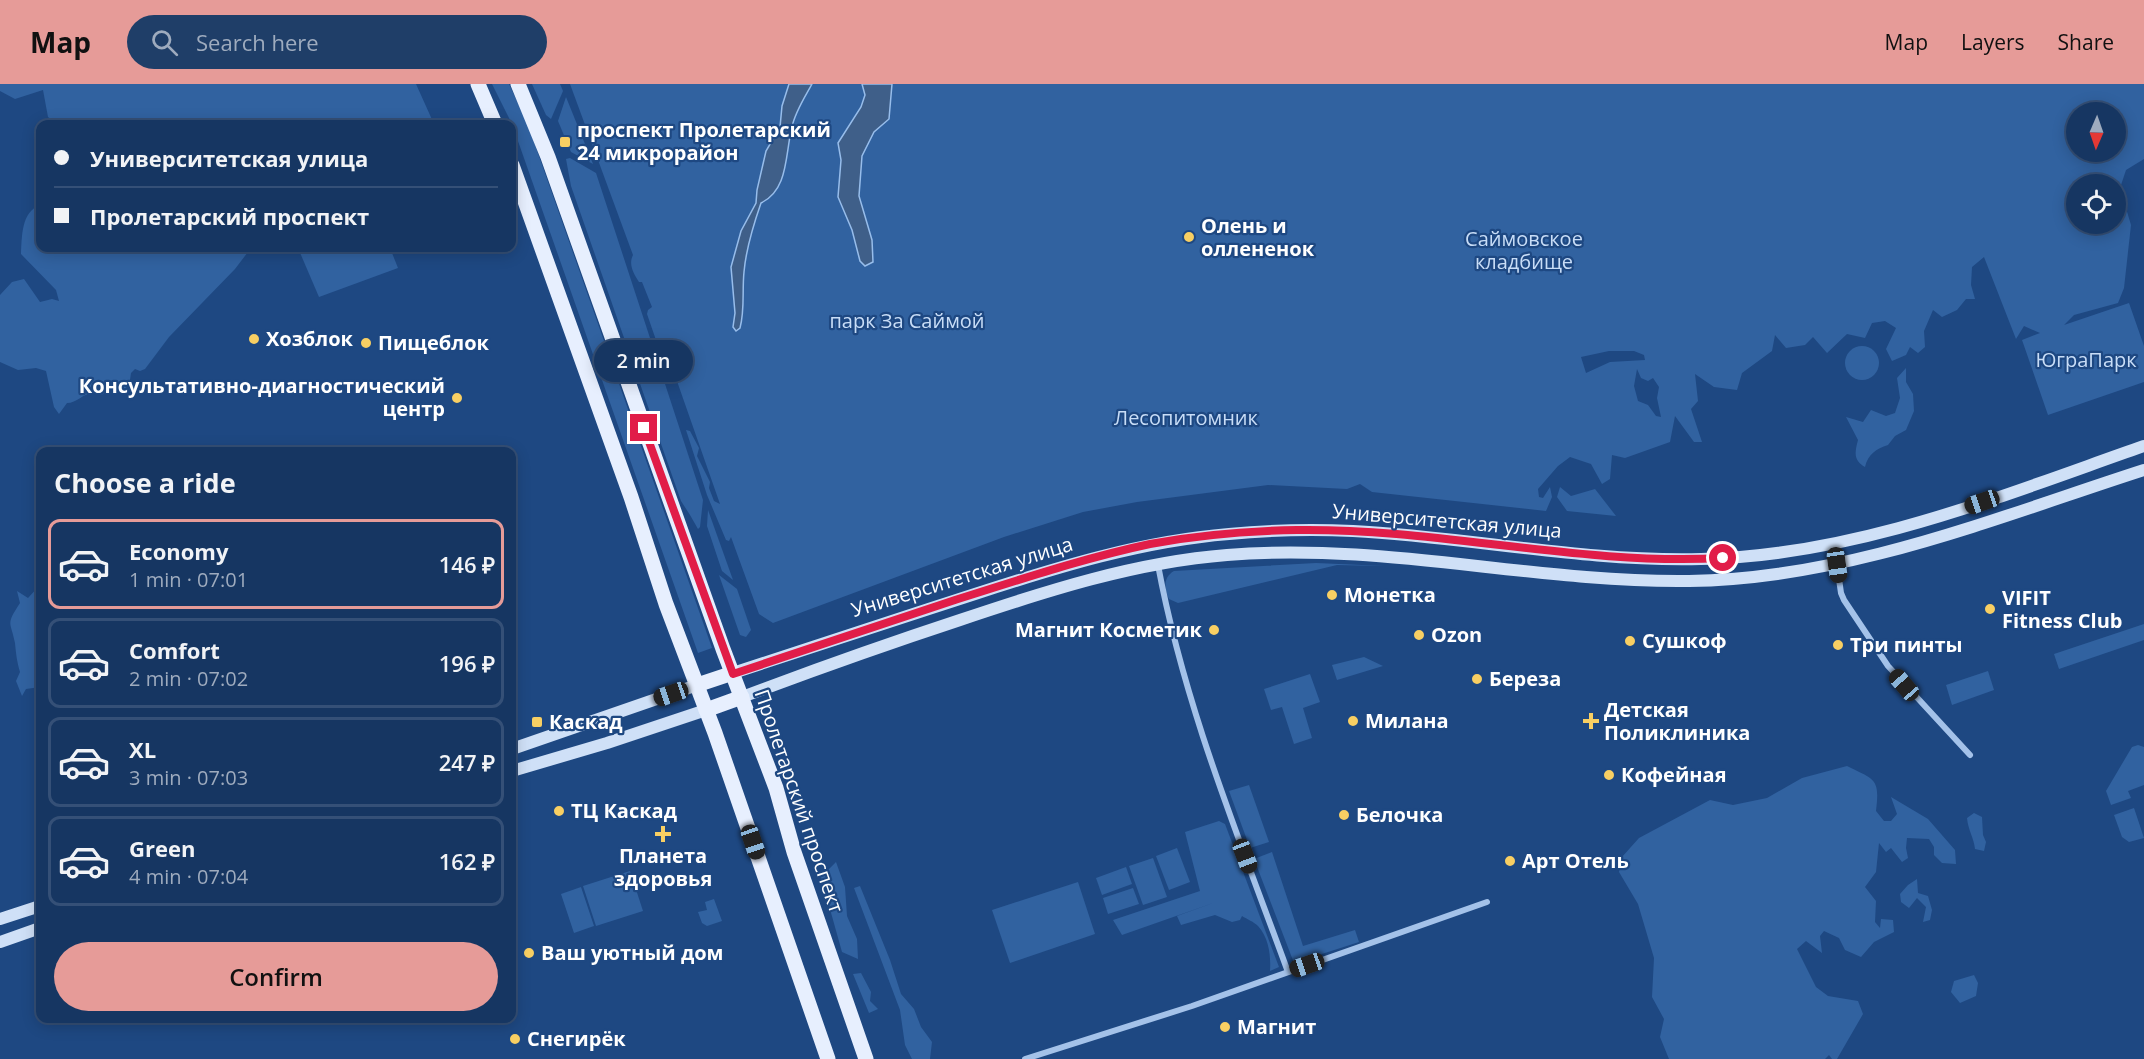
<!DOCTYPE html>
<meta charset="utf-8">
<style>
:root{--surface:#163662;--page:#1f3e68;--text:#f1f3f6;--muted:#9eabbe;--line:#355077;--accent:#e69b98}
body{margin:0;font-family:"Open Sans",sans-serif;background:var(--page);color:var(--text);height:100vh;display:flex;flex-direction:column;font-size:22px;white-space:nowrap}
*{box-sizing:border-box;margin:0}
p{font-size:20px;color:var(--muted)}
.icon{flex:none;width:33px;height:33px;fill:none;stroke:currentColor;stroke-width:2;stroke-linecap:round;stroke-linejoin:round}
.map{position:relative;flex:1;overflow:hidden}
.details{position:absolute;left:36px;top:363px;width:480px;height:576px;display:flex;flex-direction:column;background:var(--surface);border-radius:12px;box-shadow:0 3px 15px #0003,0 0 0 2px var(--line)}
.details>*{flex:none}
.guide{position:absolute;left:36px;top:36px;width:480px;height:132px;border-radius:12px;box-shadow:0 3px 15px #0003,0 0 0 2px var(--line);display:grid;align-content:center;height:132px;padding:0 18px;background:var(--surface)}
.needle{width:39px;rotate:182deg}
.controls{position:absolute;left:2066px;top:18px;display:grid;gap:12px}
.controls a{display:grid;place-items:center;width:60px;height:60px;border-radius:50%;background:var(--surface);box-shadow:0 3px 15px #0003,0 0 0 2px var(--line);font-size:30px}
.end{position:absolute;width:27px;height:27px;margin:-14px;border:8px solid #e11d48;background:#fff;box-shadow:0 0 0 3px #fff}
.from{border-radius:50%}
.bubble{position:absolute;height:42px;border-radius:21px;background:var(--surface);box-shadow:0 3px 15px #0003,0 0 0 2px var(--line);font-size:20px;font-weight:600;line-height:42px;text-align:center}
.car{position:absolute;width:18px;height:36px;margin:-18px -9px;border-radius:8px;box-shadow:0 0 4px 2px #0007;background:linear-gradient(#222 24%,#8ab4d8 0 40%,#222 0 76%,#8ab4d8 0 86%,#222 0)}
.guide b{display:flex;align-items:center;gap:21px;height:57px;font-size:22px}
.guide b+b{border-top:2px solid var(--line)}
.guide i{width:15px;height:15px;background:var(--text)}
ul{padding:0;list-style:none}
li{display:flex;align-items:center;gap:18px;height:90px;margin:0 12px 9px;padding:0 6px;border:3px solid var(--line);border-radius:12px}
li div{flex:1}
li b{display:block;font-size:22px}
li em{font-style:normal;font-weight:600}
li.on{border-color:var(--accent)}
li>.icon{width:54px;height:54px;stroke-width:1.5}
h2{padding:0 18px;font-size:27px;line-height:72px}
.action{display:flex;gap:12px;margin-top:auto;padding:12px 18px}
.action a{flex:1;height:69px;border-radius:36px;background:var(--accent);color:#111;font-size:24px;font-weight:600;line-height:69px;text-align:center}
header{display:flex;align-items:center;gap:36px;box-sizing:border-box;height:84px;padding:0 30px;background:var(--accent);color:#111}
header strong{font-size:28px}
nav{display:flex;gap:33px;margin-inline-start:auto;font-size:21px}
.search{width:420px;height:54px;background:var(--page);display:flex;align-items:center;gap:15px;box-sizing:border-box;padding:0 21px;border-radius:33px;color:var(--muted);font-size:22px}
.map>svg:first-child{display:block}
.green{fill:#3162a0;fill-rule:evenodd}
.water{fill:#3f5f89;stroke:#97bdeb;stroke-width:1.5}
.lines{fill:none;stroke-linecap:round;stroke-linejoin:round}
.minor{stroke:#a4c2e9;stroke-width:6}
.secondary{stroke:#cfe0f7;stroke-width:12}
.primary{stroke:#e7effe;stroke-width:15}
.route{stroke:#e11d48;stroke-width:8}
.poi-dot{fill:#f8cf63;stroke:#1e4882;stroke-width:2}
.labels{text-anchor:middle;stroke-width:4.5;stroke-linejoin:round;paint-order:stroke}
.poi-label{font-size:20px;font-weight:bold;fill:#fff;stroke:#1e4882;text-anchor:start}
.park-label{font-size:20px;fill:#c8ddf7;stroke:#1e4882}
.street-label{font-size:20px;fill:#fff;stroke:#1e4882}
</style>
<header>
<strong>Map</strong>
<div class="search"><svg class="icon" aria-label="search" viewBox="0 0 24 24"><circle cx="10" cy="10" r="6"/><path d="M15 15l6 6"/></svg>Search here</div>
<nav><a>Map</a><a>Layers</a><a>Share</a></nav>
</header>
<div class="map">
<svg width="2144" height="975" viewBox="0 0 2144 975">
<rect width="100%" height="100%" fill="#1e4882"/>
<g class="green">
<path d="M0 0H416L434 40H232L229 34 209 40H57L48 33 43 6 15 15 0 7Z"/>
<path d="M492 0H509L527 38 712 564 698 569 512 40Z"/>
<path d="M532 0H560L563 7 551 35 546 31Z"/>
<path d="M570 0H2144V75L2126 86 2120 104 2131 141 2124 204 2118 219 2074 231 2064 241 2129 219 2144 262V298L2048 331 2022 256 2040 249 2024 242 2016 255 1984 173 1972 183 1971 201 1975 215H1966L1957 226 1942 233 1933 226 1924 247 1925 263 1918 269 1910 263 1906 271 1892 277 1886 265 1896 244 1885 237 1872 239 1865 254 1847 250 1827 269 1813 253 1805 261 1786 264 1775 251 1772 267 1742 289 1737 306 1714 303 1695 290 1698 317 1691 325 1702 358H1694L1675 332 1670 358 1625 374 1612 371 1610 395 1602 400 1591 380 1570 373 1558 382 1538 405 1539 413 1543 414 1550 403 1552 413 1546 427 1372 408 1360 400 1347 405 1268 401 1137 418 1083 428 1004 453 773 539 759 530 731 453 729 457 726 456 707 411 686 346 690 347 699 364 697 372 710 398 709 404 714 417 720 420 664 260 660 264 657 259 647 230 648 226 652 223 642 198H639C634 190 628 181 633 171ZM2076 28H2115V68H2076ZM2076 100H2115V140H2076ZM1609 267H1634L1644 271 1645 276 1610 278 1586 289 1581 273ZM1637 285 1641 294 1648 297 1653 294 1659 303 1657 314 1661 333 1656 332 1648 321 1638 317 1634 302Z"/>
<path d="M566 13 593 80 571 68 558 37Z"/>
<path d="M570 74 596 89 703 416 700 443 698 445 690 431 681 417 571 102 566 75Z"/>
<path d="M40 121V164H251L235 185 169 253 145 285 140 287 135 285 131 289 129 303 100 311C86 304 79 319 67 319L59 330 54 323 46 287 36 284 18 286 0 278V211L12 198 24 195 40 218 52 215 59 217 56 206 21 170C22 153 21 128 40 121Z"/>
<path d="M298 164H390L398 184 319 213Z"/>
<circle cx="1862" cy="279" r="17"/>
<path d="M1906 284V298L1913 310 1914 327 1906 346 1895 352 1888 361C1876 365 1868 370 1865 383 1853 376 1855 368 1858 356L1846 333 1863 338 1871 326 1886 332 1895 329 1900 314 1897 294Z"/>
<path d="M1560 403 1571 412 1595 405 1616 432 1567 427 1557 413Z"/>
<path d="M708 426 733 496 722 487 707 442Z"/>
<path d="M1316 479 1385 482 1337 481 1178 519 1169 515C1164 505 1163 493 1174 487Z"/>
<path d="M719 491 737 505 751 546 746 553 740 551Z"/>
<path d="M40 501V603L26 605 22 612 16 597 20 588C17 578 16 570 15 559 11 537 5 542 20 519L17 507 28 514Z"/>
<path d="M2144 540V556L2059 585 2054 570Z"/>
<path d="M1364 573 1383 582 1337 596 1332 581Z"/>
<path d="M1988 587 1994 606 1952 621 1946 601Z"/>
<path d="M1310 590 1320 618 1303 624 1312 654 1294 660 1282 623 1271 626 1264 605Z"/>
<path d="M2138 661 2144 663V701L2128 707 2131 714 2111 721 2106 707 2132 663Z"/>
<path d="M1847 682C1875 696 1880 694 1876 727L1884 737H1891L1897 730 1891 713 1928 735 1955 766 1956 780 1942 779 1934 771V763L1929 755 1907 754 1906 764 1908 774 1902 778 1891 764 1886 768 1879 759 1876 788 1865 803 1876 817 1875 838 1880 844 1881 835 1893 836 1894 848 1874 858 1861 873 1845 866 1839 854 1824 847 1820 852 1822 869 1806 857 1797 865 1816 903 1828 912 1858 917 1863 930 1837 975H1832L1829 971 1825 975H1669L1660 953 1664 935 1652 913 1654 874 1638 820 1619 788 1622 773 1639 754 1710 716 1733 721 1767 714 1802 694Z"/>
<path d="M1249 701 1269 758 1250 764 1229 707Z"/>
<path d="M2134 724 2144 754 2129 758 2122 753 2114 731Z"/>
<path d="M1974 729 1982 733 1983 751 1986 758 1984 767 1975 765C1974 754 1968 746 1967 734Z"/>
<path d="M1219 737 1225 740 1279 883 1270 887C1271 872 1269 854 1258 842 1254 838 1247 835 1242 832L1240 836 1232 838 1215 831 1181 841 1177 832 1216 818 1122 851 1113 836 1200 807 1185 748Z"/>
<path d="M1177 764 1190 798 1169 806 1156 772Z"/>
<path d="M1272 768 1303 862 1355 846 1359 858 1294 879 1254 775Z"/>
<path d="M1153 774 1167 813 1143 821 1129 782Z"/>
<path d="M836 778 845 803 847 832 857 855 858 875 842 868 821 793Z"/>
<path d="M1126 783 1132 800 1102 811 1096 794Z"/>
<path d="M630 787 643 827 596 842 583 802Z"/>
<path d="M1917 795 1918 809 1928 812 1932 826 1930 836 1923 838 1926 823 1917 814 1909 824 1901 818 1900 810 1908 801Z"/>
<path d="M1078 798 1095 850 1010 879 992 826Z"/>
<path d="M860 802 890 876 901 910 914 925 921 943 932 958 930 975H912L905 961 900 926 854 804Z"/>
<path d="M581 803 594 842 574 849 561 810Z"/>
<path d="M1133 804 1139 820 1108 830 1103 814Z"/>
<path d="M714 815 722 837 707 842 702 839 698 828 707 826 705 818Z"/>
<path d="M861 889 871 908 870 917 878 925 869 929 853 890Z"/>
<path d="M1974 891 1978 899 1976 912 1960 919 1951 908 1954 897Z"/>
</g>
<g class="water">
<path d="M789 0H812C805 13 795 28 792 43 785 69 789 106 761 119 753 142 746 164 744 188 742 207 745 226 740 244L736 247 733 243 735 229 731 183 741 147 756 119 757 106 766 67 780 43 782 22Z"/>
<path d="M862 0H892L889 35 874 48 862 72 859 112 872 156 873 178 865 182 860 177 852 146 838 113 841 76 838 59 861 23 865 11Z"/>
</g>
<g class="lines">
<g class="minor">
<path d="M1158 481C1184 621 1239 754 1288 888"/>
<path d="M1837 481 1841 509 1844 516 1888 582 1970 671"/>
<path d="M1025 975 1192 922 1487 818"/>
</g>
<g class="secondary">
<path d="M733 589C813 563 894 536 975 510 1058 483 1142 457 1229 450 1270 446 1312 445 1353 447 1469 453 1585 478 1701 475 1855 472 2001 412 2144 362"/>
<path d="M742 613C814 586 887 560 960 536 1046 507 1136 478 1227 471 1382 458 1534 499 1689 497 1847 495 1995 434 2144 386"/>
<path d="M512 665 697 601"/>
<path d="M512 687 607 659 706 626"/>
<path d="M0 835 40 822"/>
<path d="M0 858 40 844"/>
</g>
<g class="primary">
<path d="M478 0 495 40"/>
<path d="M518 0 548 73 723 565 776 704 794 768 866 975"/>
<path d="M512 81 631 413 666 520 715 649 828 975"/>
<path d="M697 601 733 589"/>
<path d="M706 626 742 613"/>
</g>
</g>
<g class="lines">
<path class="route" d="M644 344 733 590C807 565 881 540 955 516 1019 496 1084 474 1150 460 1198 451 1248 447 1297 446 1440 444 1580 482 1723 474"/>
</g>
<g class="poi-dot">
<rect x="559" y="52" width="12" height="12" rx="3"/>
<circle cx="1189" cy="153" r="6"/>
<circle cx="254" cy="255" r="6"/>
<circle cx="366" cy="259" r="6"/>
<circle cx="457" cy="314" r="6"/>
<circle cx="1332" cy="511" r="6"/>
<circle cx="1990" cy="525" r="6"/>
<circle cx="1214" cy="546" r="6"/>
<circle cx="1419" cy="551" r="6"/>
<circle cx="1630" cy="557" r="6"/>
<circle cx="1838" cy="561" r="6"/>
<circle cx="1477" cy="595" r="6"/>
<circle cx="1353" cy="637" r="6"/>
<path d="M1588 628h6v6h6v6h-6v6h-6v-6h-6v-6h6z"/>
<rect x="531" y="632" width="12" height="12" rx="3"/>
<circle cx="1609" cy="691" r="6"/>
<circle cx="559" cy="727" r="6"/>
<circle cx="1344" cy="731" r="6"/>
<path d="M660 741h6v6h6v6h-6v6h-6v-6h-6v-6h6z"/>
<circle cx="1510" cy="777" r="6"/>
<circle cx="529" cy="869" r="6"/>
<circle cx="1225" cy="943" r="6"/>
<circle cx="515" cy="955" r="6"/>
</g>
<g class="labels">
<g class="poi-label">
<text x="577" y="53">проспект Пролетарский<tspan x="577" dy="23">24 микрорайон</tspan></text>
<text x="1201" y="149">Олень и<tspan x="1201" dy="23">оллененок</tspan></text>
<text x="266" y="262">Хозблок</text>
<text x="378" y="266">Пищеблок</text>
<text x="445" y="309" text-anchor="end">Консультативно-диагностический<tspan x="445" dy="23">центр</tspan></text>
<text x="1344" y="518">Монетка</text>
<text x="2002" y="521">VIFIT<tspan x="2002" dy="23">Fitness Club</tspan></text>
<text x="1202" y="553" text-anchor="end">Магнит Косметик</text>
<text x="1431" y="558">Ozon</text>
<text x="1642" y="564">Сушкоф</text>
<text x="1850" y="568">Три пинты</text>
<text x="1489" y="602">Береза</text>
<text x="1604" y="633">Детская<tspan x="1604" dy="23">Поликлиника</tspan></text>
<text x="1365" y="644">Милана</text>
<text x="549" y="645">Каскад</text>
<text x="1621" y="698">Кофейная</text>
<text x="571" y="734">ТЦ Каскад</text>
<text x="1356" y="738">Белочка</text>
<text x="663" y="779" text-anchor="middle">Планета<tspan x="663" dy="23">здоровья</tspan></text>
<text x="1522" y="784">Арт Отель</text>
<text x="541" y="876">Ваш уютный дом</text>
<text x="1237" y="950">Магнит</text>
<text x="527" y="962">Снегирёк</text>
</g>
<g class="park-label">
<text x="1524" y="162">Саймовское<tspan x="1524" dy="23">кладбище</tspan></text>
<text x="907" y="244">парк За Саймой</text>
<text x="2086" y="283">ЮграПарк</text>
<text x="1186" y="341">Лесопитомник</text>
</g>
<g class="street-label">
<text transform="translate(1447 437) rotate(5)" y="7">Университетская улица</text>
<text transform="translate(962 493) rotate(-17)" y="7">Университетская улица</text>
<text transform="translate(799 717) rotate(71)" y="7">Пролетарский проспект</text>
</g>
</g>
</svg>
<div class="controls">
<a><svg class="needle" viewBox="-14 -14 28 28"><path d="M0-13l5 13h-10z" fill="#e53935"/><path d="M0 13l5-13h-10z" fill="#9eabbe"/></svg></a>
<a><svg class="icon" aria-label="locate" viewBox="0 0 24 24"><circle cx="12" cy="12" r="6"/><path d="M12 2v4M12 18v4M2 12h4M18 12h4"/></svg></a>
</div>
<i class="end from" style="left:1723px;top:474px"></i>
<i class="end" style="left:644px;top:344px"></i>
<div class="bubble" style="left:594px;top:256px;width:99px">2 min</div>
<i class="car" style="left:1982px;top:418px;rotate:251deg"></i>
<i class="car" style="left:1837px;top:481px;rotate:172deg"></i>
<i class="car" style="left:1904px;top:601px;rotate:319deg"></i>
<i class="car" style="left:671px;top:610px;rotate:251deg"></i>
<i class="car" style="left:753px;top:758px;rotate:161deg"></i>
<i class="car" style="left:1245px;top:772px;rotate:159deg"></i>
<i class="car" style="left:1307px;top:881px;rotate:251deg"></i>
<div class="guide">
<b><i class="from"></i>Университетская улица</b>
<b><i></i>Пролетарский проспект</b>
</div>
<section class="details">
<h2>Choose a ride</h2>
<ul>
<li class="on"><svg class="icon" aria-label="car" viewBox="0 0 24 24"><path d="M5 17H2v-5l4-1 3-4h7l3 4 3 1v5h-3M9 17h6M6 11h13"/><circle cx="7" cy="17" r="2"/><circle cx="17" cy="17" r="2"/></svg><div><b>Economy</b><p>1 min · 07:01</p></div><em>146 ₽</em></li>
<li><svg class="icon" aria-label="car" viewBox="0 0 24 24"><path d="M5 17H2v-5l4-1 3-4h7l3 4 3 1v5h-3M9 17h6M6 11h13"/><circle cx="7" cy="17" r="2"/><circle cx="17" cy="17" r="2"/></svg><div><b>Comfort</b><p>2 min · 07:02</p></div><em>196 ₽</em></li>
<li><svg class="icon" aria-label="car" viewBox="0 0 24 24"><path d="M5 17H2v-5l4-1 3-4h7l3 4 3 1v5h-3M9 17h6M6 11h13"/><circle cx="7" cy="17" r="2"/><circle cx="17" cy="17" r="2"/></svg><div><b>XL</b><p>3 min · 07:03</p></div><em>247 ₽</em></li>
<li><svg class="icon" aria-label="car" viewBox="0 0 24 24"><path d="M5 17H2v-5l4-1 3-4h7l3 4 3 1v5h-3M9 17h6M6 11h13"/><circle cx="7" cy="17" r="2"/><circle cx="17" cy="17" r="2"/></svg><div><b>Green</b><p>4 min · 07:04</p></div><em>162 ₽</em></li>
</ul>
<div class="action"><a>Confirm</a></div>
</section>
</div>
